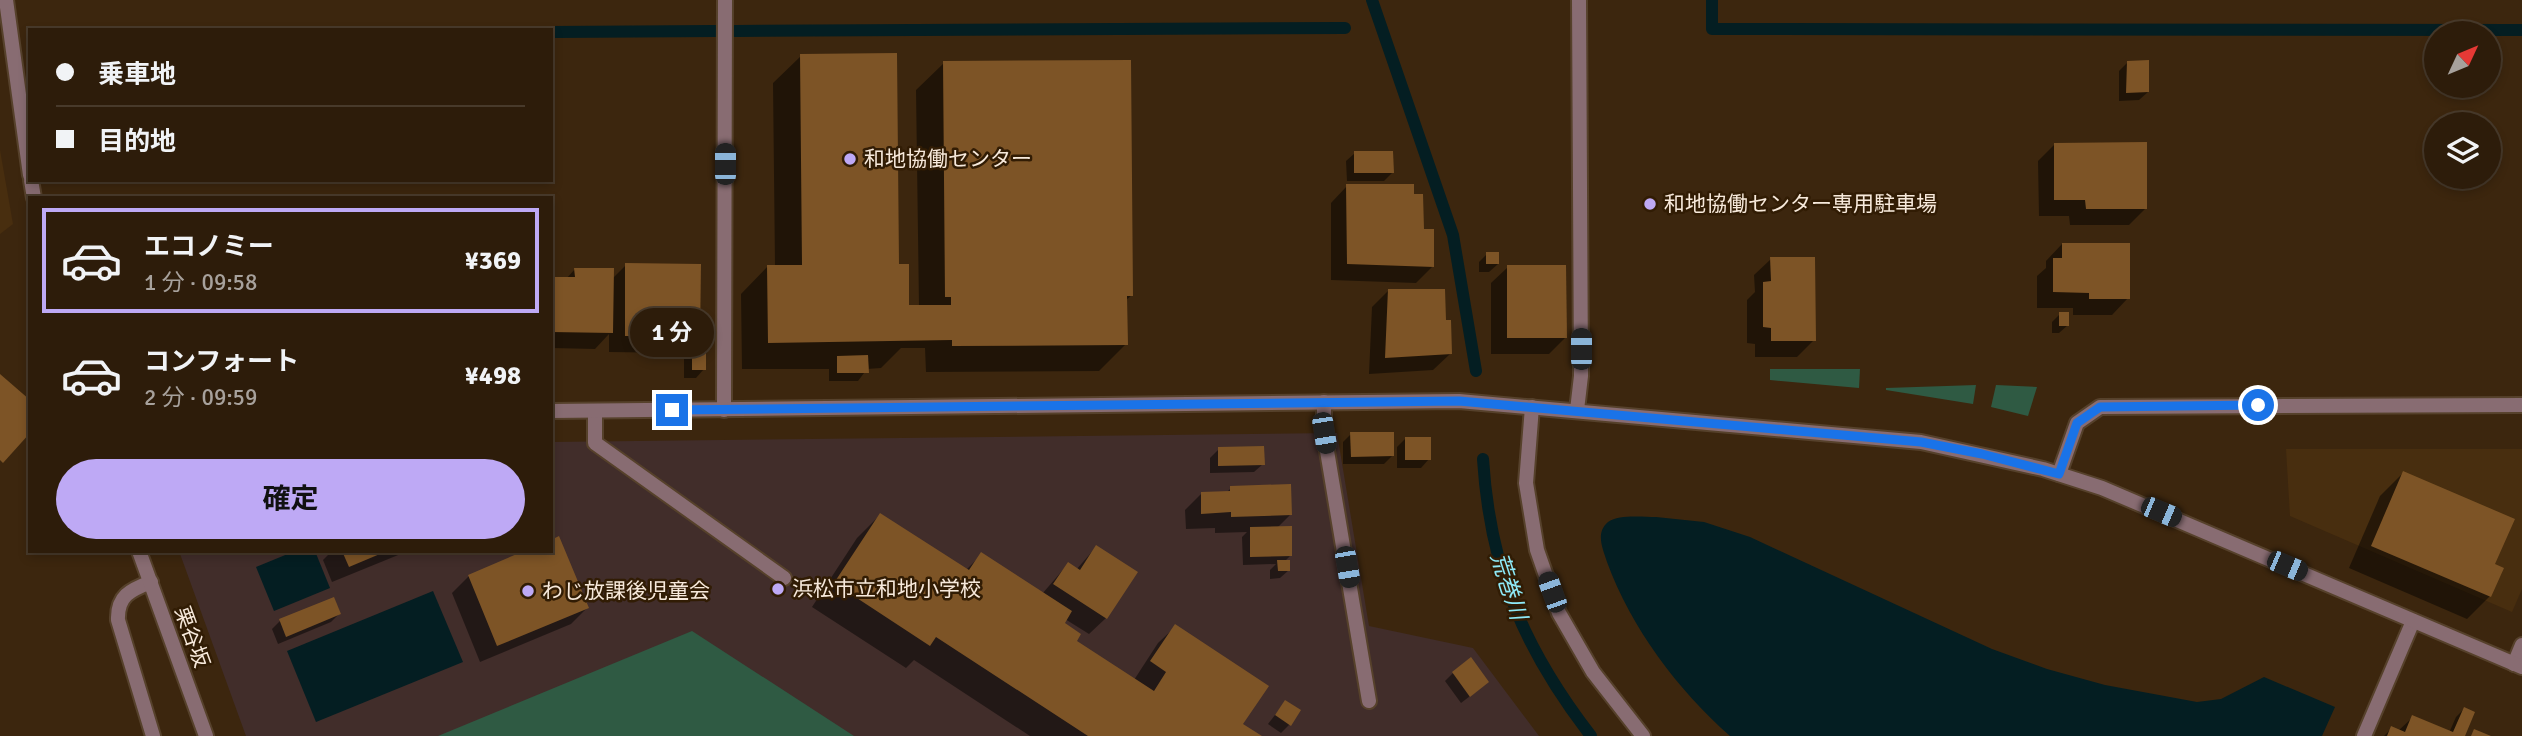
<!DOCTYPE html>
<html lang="ja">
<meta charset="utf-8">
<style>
:root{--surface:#2d1c0a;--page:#352513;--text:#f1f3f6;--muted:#a7a19c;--line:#483a2b;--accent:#bea9f5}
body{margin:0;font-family:Signika,"Noto Sans JP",sans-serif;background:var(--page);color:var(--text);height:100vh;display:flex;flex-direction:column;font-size:26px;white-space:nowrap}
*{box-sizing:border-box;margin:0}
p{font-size:23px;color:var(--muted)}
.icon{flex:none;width:38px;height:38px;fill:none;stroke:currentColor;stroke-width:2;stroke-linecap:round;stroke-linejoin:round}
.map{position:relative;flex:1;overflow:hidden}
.details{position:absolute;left:28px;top:196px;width:525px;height:357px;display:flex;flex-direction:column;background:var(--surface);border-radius:0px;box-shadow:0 4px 10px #0003,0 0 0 2px var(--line)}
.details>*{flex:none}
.hud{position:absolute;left:28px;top:28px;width:525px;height:154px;border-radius:0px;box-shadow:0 4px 10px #0003,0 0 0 2px var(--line);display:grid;align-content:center;height:154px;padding:0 28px;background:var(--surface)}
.needle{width:46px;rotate:46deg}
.buttons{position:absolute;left:2424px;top:21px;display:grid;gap:14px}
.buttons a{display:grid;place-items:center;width:77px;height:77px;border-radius:50%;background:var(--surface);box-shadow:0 4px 10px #0003,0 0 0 2px var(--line);font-size:35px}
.end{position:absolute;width:32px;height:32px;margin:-16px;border:9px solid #1a73e8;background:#fff;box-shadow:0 0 0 4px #fff}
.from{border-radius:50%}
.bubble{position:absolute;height:49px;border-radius:24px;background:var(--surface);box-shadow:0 4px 10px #0003,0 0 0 2px var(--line);font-size:23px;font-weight:700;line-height:49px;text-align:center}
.car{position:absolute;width:21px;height:42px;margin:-21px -10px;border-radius:9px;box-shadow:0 0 5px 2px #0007;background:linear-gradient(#222 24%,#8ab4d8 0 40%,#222 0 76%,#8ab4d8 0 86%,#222 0)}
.hud b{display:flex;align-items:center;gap:24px;height:66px;font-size:26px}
.hud b+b{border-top:2px solid var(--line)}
.hud i{width:18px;height:18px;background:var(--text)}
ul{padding:12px 0 0;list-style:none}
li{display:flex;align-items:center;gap:21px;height:105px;margin:0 14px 10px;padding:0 14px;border:4px solid transparent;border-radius:0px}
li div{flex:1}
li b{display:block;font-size:26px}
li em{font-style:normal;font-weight:700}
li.on{border-color:var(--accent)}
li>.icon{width:63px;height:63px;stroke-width:1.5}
.cta{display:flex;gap:14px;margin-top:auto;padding:14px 28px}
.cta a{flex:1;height:80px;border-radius:42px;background:var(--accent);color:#111;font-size:28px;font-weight:700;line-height:80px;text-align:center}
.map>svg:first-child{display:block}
.built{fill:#482e0f}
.education{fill:#412d2a}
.green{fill:#2f5a43}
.water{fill:#041e22}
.shadow{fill:#0007}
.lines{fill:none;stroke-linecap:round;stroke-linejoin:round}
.stream{stroke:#041e22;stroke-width:12}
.building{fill:#7d5426}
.service-casing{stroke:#56412b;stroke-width:18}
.minor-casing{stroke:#56412b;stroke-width:18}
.tertiary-casing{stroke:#56412b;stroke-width:18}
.service{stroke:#886c72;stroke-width:14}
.minor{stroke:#886c72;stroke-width:14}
.tertiary{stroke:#886c72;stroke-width:14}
.route{stroke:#1a73e8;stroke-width:9}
.poi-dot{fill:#bea9f5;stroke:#311c04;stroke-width:2.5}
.labels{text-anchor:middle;stroke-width:5;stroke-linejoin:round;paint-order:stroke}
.poi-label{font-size:21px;fill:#f7e9db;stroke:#311c04;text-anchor:start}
.street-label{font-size:21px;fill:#f7e9db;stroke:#311c04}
.water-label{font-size:23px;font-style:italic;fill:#8eeaf8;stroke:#311c04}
</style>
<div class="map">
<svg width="2522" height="736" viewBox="0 0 2522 736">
<rect width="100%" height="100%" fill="#3c260e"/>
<g class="built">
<path d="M0 150 13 224 0 234Z"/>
<path d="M2286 449H2522V589L2512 612 2290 516Z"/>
</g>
<path class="education" d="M1337 433 1369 626 1473 648 1539 736H246L179 551H551V442Z"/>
<g class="green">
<path d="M1770 369H1860L1859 388 1770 380Z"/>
<path d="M1976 385 1973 404 1886 390V388Z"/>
<path d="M1996 385 2037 387 2028 416 1991 407Z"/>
<path d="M692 631 854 736H438Z"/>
</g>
<g class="water">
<path d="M1656 517 1704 522 1750 537 1992 649 2047 669 2105 685 2197 702 2221 699 2264 677 2335 707 2322 736H1730C1678 690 1631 628 1607 562 1603 549 1595 533 1608 522 1619 514 1643 517 1656 517Z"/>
<path d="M295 551H315L330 588 274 611 256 567Z"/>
<path d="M433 591 463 662 316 722 287 651Z"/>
</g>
<g class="shadow">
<path d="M801 56 898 266 908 309 919 306 916 90 944 63 1132 295 1125 301 1126 344 1099 371 926 372 925 348H901L881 368 867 369 858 381H829V369H742L741 294 768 266H775L773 83Z"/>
<path d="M2127 63 2148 92 2139 100 2119 101V71Z"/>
<path d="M2055 144 2146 208 2129 225H2070L2069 216H2039L2038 161Z"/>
<path d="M1355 153 1392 173 1384 181H1347L1346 161Z"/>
<path d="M1347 186 1422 231 1433 266 1416 283 1331 280V203Z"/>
<path d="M2062 244 2128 298 2112 315H2073V308H2037V276L2046 268V261Z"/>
<path d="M1487 254 1498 264 1489 272H1479V262Z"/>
<path d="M1771 259 1814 340 1797 357H1755V344L1747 343V300L1755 292 1754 275Z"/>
<path d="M626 265 699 336 682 353 609 352V334L595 349 551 348V278L566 279 575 269 612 279Z"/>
<path d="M1508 267 1565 338 1549 354H1491V283Z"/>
<path d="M1388 291 1445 321 1450 354 1433 370 1369 374 1372 307Z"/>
<path d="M2060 314 2068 325 2059 333H2052V322Z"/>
<path d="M693 350 704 369 696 378H684V359Z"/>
<path d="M1351 434 1392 456 1384 464H1343V442Z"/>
<path d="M1405 439 1429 459 1421 468H1397V447Z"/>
<path d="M1219 449 1263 464 1254 472 1210 473V458Z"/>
<path d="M2403 473 2493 565 2490 596 2467 619 2349 568 2380 496Z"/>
<path d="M1231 488 1290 515 1277 528 1290 556 1284 562 1289 570 1280 578 1270 579V570L1276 564 1243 565 1242 537 1247 532 1215 533V528L1186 529 1185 510 1201 494 1226 493Z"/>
<path d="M880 515 966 570 981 555 1042 594 1068 564 1076 570 1096 547 1106 618 1089 634 1065 619 1062 624 1075 641 1134 680 1158 643 1175 627 1241 724 1259 736H1030L914 660 906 668 812 607 857 538Z"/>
<path d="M332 551H408L332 582 323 560Z"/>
<path d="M469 576 587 608 571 624 480 662 452 593Z"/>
<path d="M339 614 331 622 278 644 272 629 280 621Z"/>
<path d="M1453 673 1478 690 1461 703 1445 681Z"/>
<path d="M1285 702 1289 725 1281 733 1268 724Z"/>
<path d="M2464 709 2463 736H2384L2392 728 2398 731 2413 717 2449 733 2456 717Z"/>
</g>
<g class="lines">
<g class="stream">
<path d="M1372 0 1453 235 1476 371"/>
<path d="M1712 0V29L2522 30"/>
<path d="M735 31 1345 28"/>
<path d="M551 32 716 31"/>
<path d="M1483 459C1490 570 1524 649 1591 736"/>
</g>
</g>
<g class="building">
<path d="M897 53 899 264H909V305H951V297H945L943 61 1131 60 1133 296H1127L1128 345 952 346V340L768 343 767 265H802L800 54Z"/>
<path d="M2149 60V92L2126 93 2127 61Z"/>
<path d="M2147 142V209H2086L2085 200H2054V143Z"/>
<path d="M1354 151H1393L1394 173H1354Z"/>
<path d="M1346 184H1414V194H1423L1424 229H1434V267L1347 264Z"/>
<path d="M2062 243H2130V299H2089V293L2053 292V258H2062Z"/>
<rect x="1486" y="252" width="13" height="12"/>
<path d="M1770 257H1815L1816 341H1771V328L1763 327V282L1771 281Z"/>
<path d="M625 263 701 264 700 337 625 336Z"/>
<path d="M1507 265H1566L1567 338H1507Z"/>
<path d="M574 268H614L613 333 551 332V277H575Z"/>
<path d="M1388 289H1445L1446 320H1451L1452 354 1385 358Z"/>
<rect x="2059" y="312" width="10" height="14"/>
<path d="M692 348 706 349V370H692Z"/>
<path d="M868 355 869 373H837V356Z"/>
<path d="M0 374 30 400V433L3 463 0 460Z"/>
<path d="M1350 432H1394V456L1351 457Z"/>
<rect x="1405" y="437" width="26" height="23"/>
<path d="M1264 446 1265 465 1218 466V447Z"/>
<path d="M2403 471 2515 519 2495 564 2504 568 2491 597 2371 546Z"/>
<path d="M1291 484 1292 515 1231 517V512L1201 514V492L1230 491V486Z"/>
<path d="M880 513 969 570 981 552 1072 611 1065 623 1081 634 1077 641 1154 691 1166 672 1150 661 1175 624 1269 686 1243 724 1262 736H1088L936 637 930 646 834 583Z"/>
<path d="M1292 526V556L1250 557V527Z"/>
<path d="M559 536 589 608 497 646 468 575 524 551H551V540Z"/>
<path d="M1096 545 1138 572 1107 619 1053 584 1068 562 1080 570Z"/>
<path d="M342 551H387L349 567Z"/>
<path d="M1277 560H1290V571H1278Z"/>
<path d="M334 597 341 614 286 637 279 619Z"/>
<path d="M1471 657 1489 682 1470 697 1452 672Z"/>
<path d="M1285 700 1301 710 1291 726 1275 715Z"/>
<path d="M2464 707 2475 712 2465 736H2387L2391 726 2405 732 2412 715 2453 732Z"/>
<path d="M2474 729 2491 736H2471Z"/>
</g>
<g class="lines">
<defs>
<g id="service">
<path d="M1324 402V433L1369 701"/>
<path d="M595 411V443L784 578"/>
</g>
<g id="minor">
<path d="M1532 407 1526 483 1537 550 1559 613 1593 672 1643 736"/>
<path d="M724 410 725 0"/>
<path d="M1577 410 1581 376 1579 0"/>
<path d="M2059 474 2077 423 2100 407 2522 405"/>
<path d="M151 582C130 590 117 596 118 620L153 736"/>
<path d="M2514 664 2522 645"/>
<path d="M2364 736 2413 621"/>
</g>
<g id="tertiary">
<path d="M6 0 30 175"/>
<path d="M31 180 34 198"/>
<path d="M551 411 1459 401 1921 442 2043 469 2102 488 2522 667"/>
<path d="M139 551 206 736"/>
</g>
</defs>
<use href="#service" class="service-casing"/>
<use href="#minor" class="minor-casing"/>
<use href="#tertiary" class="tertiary-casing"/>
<use href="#service" class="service"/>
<use href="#minor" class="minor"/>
<use href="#tertiary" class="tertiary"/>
</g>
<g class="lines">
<path class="route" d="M672 410 1459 401 1921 442 1982 454 2059 474 2077 423 2100 407 2258 405"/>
</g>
<g class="poi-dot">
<circle cx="850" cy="159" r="7"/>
<circle cx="1650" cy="204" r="7"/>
<circle cx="778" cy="589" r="7"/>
<circle cx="528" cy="591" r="7"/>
</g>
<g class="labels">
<g class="poi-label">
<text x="864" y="166">和地協働センター</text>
<text x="1664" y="211">和地協働センター専用駐車場</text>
<text x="792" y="596">浜松市立和地小学校</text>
<text x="542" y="598">わじ放課後児童会</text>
</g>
<g class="street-label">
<text transform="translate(192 637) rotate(70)" y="7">栗谷坂</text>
</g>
<g class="water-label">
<text transform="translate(1509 586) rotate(72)" y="8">荒巻川</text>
</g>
</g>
</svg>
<div class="buttons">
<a><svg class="needle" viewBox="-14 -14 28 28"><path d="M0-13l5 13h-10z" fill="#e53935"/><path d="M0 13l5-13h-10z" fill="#a7a19c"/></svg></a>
<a><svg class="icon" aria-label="layers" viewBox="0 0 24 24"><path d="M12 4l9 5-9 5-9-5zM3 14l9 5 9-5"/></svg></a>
</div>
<i class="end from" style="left:2258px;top:405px"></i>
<i class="end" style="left:672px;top:410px"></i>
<div class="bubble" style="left:630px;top:308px;width:84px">1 分</div>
<i class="car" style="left:725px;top:164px;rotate:0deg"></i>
<i class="car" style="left:1581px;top:349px;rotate:0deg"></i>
<i class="car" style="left:1324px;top:433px;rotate:171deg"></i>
<i class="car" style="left:2161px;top:512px;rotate:113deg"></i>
<i class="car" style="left:2287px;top:566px;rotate:113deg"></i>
<i class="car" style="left:1347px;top:567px;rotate:170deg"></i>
<i class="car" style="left:1552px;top:592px;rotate:340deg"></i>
<div class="hud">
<b><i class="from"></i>乗車地</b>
<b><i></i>目的地</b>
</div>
<section class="details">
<ul>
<li class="on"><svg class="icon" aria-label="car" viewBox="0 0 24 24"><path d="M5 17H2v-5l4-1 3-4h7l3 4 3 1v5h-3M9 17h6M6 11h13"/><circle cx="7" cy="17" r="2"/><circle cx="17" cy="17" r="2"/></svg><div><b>エコノミー</b><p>1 分 · 09:58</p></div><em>¥369</em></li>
<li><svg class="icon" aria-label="car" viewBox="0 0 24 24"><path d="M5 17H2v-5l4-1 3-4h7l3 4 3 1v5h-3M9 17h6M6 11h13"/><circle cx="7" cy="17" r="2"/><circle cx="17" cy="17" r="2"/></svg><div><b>コンフォート</b><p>2 分 · 09:59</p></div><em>¥498</em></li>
</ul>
<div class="cta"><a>確定</a></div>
</section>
</div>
